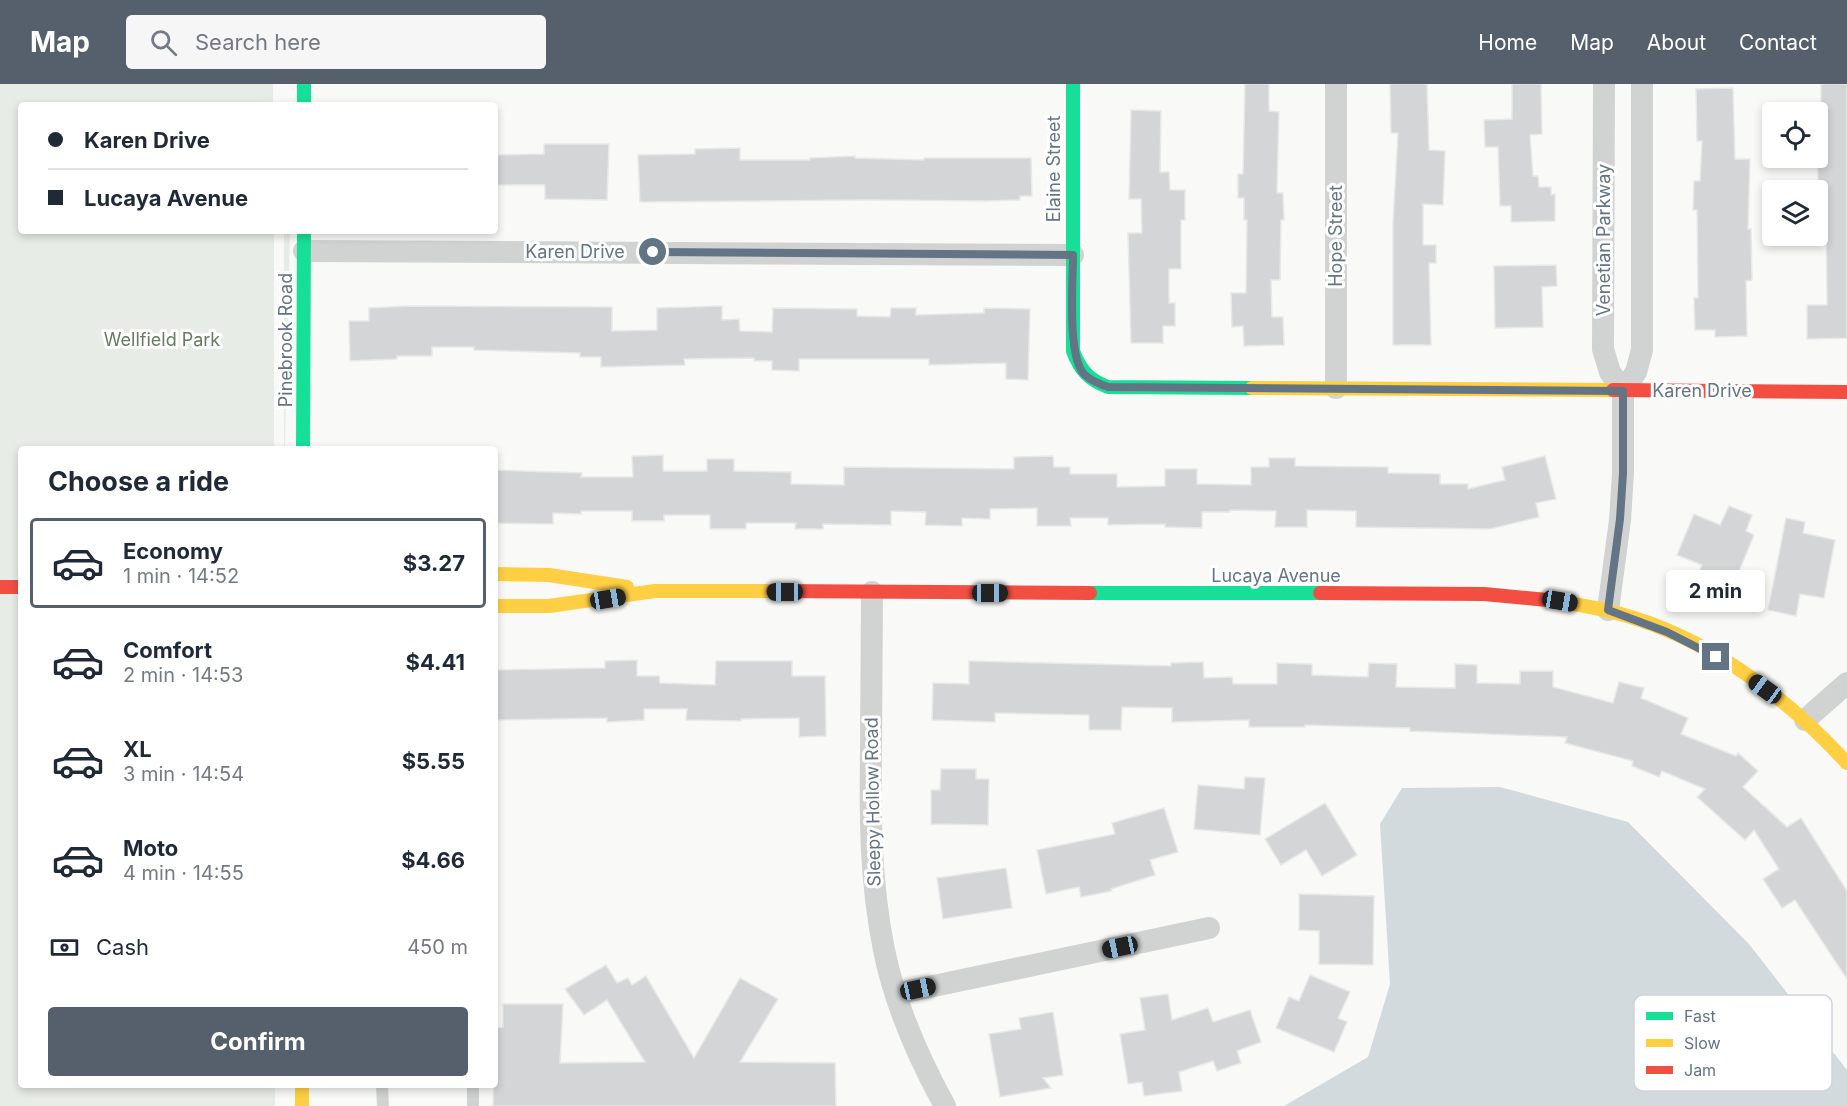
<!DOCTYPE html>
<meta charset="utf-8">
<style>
:root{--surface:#fff;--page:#f6f6f7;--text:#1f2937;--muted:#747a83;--line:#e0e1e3;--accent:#55606c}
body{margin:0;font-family:Inter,sans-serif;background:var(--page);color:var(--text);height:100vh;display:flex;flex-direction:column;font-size:22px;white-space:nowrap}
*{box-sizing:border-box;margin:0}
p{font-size:20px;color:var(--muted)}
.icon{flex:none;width:33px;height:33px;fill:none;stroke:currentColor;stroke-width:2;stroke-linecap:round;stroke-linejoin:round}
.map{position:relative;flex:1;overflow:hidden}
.side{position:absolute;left:18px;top:362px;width:480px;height:642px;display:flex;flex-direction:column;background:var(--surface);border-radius:6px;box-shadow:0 3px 9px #0003}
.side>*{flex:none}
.guide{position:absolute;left:18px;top:18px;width:480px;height:132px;border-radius:6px;box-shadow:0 3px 9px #0003;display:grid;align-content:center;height:132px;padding:0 30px;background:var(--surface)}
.tools{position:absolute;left:1762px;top:18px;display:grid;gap:12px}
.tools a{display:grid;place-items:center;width:66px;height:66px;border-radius:6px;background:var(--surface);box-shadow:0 3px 9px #0003;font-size:30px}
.end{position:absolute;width:27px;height:27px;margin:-14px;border:8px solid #637484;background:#fff;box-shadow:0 0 0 3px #fff}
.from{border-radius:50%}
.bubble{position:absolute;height:42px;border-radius:6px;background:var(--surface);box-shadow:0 3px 9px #0003;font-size:20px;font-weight:700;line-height:42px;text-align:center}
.car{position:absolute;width:18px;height:36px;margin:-18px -9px;border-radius:8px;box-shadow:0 0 4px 2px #0007;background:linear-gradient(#222 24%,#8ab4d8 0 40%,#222 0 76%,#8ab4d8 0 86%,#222 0)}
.guide b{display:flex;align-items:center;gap:21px;height:57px;font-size:22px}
.guide b+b{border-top:2px solid var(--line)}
.guide i{width:15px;height:15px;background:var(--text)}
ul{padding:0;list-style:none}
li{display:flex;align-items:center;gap:18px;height:90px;margin:0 12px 9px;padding:0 18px;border:3px solid transparent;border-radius:6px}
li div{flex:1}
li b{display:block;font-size:22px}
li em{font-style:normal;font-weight:700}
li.selected{border-color:var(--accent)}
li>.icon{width:54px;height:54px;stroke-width:1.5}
h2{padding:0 30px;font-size:27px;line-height:72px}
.pay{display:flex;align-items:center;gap:15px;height:66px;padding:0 30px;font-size:22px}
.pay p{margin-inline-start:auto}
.button{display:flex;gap:12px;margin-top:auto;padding:12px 30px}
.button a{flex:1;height:69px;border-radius:6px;background:var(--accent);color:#fff;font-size:24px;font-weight:700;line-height:69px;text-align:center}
header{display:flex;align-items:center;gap:36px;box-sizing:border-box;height:84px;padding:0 30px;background:var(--accent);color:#fff}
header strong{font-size:28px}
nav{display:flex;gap:33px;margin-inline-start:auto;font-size:21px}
.search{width:420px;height:54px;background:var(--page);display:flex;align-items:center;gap:15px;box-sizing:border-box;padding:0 21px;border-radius:6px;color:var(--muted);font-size:22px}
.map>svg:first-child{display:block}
.green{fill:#e8ece6}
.water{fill:#d2dadd}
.building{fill:#d4d5d6;stroke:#e8e8e8;stroke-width:1.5}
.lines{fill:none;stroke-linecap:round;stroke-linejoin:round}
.lane{stroke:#d1d3d3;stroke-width:12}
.street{stroke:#d1d3d3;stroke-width:22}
.fast{stroke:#16e098;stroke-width:14}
.slow{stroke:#ffcf43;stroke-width:14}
.jam{stroke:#f24e42;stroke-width:14}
.route{stroke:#637484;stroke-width:8}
.labels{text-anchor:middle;stroke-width:6;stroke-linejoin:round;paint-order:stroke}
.street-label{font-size:18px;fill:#637484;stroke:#fff}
.park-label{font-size:18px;fill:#667b62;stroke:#fff}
.key{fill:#fff;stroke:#d0d5da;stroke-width:1.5}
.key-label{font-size:16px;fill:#637484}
</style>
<header>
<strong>Map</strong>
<div class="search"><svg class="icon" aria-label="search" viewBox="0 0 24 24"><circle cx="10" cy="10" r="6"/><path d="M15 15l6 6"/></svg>Search here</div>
<nav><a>Home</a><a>Map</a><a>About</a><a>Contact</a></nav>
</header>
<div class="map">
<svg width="1847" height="1022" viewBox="0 0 1847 1022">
<rect width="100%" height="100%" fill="#f9f9f8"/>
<g class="green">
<path d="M0 0H273V21H21V147H274V364H21V1000L275 1001V1022H0Z"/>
<path d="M284 147H290L285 364H284Z"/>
</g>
<path class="water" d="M1500 703 1628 738 1749 860 1847 986V1022H1284L1368 973 1390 900 1380 740 1402 704Z"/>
<g class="building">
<path d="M1245 0H1269V27L1279 28 1277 109H1283L1284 136H1281L1280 196H1271L1272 233H1283L1284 261 1244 262 1243 242 1232 243 1231 209H1246L1247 136H1244V114H1238V90H1243Z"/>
<path d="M1390 0H1427L1429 66 1445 67 1443 121 1423 120V161H1436V179H1429L1431 261H1393V139L1398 49H1391Z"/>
<path d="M1512 0H1541L1542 50 1530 51 1533 92H1538L1539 103H1551V111L1555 110V137L1511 138V122H1500L1498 63H1485L1484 36 1512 35Z"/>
<path d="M1821 0H1847V254L1807 255V221H1827L1826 125H1818V36H1821Z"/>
<path d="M1733 4 1735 75H1750L1748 145H1751L1752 196 1746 197 1747 252 1715 253V246H1695L1694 214H1698L1697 126H1693L1694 97H1700L1702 57H1697L1696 5Z"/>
<path d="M1131 26 1161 27 1160 88H1169L1170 106H1185V136H1181V185H1169V219H1175V242H1163V259H1131L1128 149H1142L1141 115H1129Z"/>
<path d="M544 60H609L607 116 545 115V101H495V71L544 70Z"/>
<path d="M740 64V76H810V74L855 72V74L924 76V74H1031L1032 112H1020V116L986 117 868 116 640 118 638 71 695 70V65Z"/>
<path d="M1556 181 1557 202 1542 203 1543 243 1495 244 1494 182Z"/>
<path d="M408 222 612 223V247L657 246V224L722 222V236L739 235 740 247 772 248 773 224 857 225V232L890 233 891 224H916V231L984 229V224L1030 225 1028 296 1006 295V279L929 281V275H799V287L772 286V277H754V274L684 275 685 281 601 283V273H580V269L474 266V263H432V272H397V275L350 277 349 237H369V224Z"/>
<path d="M663 371V387H707V375H734V387L791 388V400L844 401V383L1014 385V373L1053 372 1054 383H1070V390H1117V403L1165 402V385H1197V400L1251 401V383H1269V374H1295V382L1388 383V389L1440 390V400H1468V405L1505 396 1502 383 1545 372 1556 415 1536 419 1539 433 1490 445 1356 443V427L1307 426V443H1275L1276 427 1230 426V428H1202V444L1165 443V440L1108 441V434H1070L1071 442H1037V424L990 425V435L962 434V442L925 441 926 428 891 427V441L823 440V445H795L796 439H746V445H710V431H664V437H632V427H581V430L553 429V440L495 439V386L582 389 581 393H633L632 372Z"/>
<path d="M1729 422 1752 431 1746 447 1754 451 1732 504 1698 490 1702 481 1677 471 1694 430 1720 441Z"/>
<path d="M1786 434 1805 438 1803 449 1835 456 1824 514 1800 510 1796 532 1768 526Z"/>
<path d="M637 576V592H659L660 599 715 601 716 577H792V592H825L826 652 799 653V634L741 635V637L686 636 687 625H644V636L607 638V634L495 636V586L605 584V577Z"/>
<path d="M969 577 1171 582V579L1203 578 1204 594 1232 593 1233 600H1277V579L1312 580V591L1368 593 1369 579 1397 580 1396 603 1455 604V580L1477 581V599L1520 600V587H1553V603L1613 619 1619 598 1644 604 1641 614 1688 634 1681 650 1736 672 1738 669 1758 687 1743 703 1787 743 1801 734 1847 807V895L1795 816 1782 824 1763 795 1779 785 1754 746 1745 756 1697 713 1705 705 1662 687 1659 693 1632 682 1633 677 1565 659 1567 653 1410 647V644L1305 641V643H1249V636L1172 638V624L1122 623 1121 646H1089V631L995 629V638L932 636 933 599 969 600Z"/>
<path d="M941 685H976V695H989L988 741 931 740V706H940Z"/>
<path d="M1245 693 1265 694 1260 751 1194 745 1198 701 1244 705Z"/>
<path d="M1325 719 1357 771 1322 792 1306 766 1281 781 1265 755Z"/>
<path d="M1164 724 1178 768 1150 776 1155 791 1111 805 1112 807 1081 813 1079 803 1046 810 1037 766 1115 750 1112 739Z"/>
<path d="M1006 784 1012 824 943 835 937 794Z"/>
<path d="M1299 810 1374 812 1373 881 1319 880V847L1299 846Z"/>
<path d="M606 881 617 899 628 894 632 901 646 892 694 974 740 894 778 915 740 978 835 979 836 1022H493L495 944 503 943V920H563L560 979 645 978 607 916 584 931 565 905Z"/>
<path d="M1310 891 1350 908 1338 934 1347 938 1334 968 1276 944 1289 913 1299 917Z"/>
<path d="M1168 910 1172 936 1208 924 1213 938 1250 926 1261 958 1237 967 1241 979 1217 987 1213 977 1179 988 1182 1007 1144 1012 1142 998 1128 1000 1120 950 1145 946 1140 914Z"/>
<path d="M1053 928 1063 991 1043 994 1051 1004 1000 1013 989 950 1021 945 1019 934Z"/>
</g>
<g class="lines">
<g class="lane">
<path d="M382 1000 383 1022"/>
<path d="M473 1022V1000"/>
</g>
<g class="street">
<path d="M1336 0V304"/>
<path d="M1604 0 1603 265 1610 288 1623 307"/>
<path d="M304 167 1073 171"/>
<path d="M872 508C872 560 871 611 871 663 870 734 870 796 884 866 895 921 918 973 945 1022"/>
<path d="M1608 526 1620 436 1623 389V307L1636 288 1642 266V0"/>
<path d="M1805 636 1847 599"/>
<path d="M896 910 1209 844"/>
</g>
<g class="fast">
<path d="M304 0V21"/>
<path d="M1073 0V267C1080 286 1089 296 1108 303L1252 304"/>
<path d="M303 364 304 147"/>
<path d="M1090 509H1320"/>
</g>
<g class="slow">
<path d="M1252 304 1613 306"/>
<path d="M495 490 549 491 627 503"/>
<path d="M1547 516C1577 520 1607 525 1637 535 1718 561 1790 617 1847 679"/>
<path d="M495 522H549L655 507H773"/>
<path d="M302 1000V1022"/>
</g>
<g class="jam">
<path d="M1613 306 1847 308"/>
<path d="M0 503H21"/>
<path d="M773 507 1090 509"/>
<path d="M1320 509 1484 510 1547 516"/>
</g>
</g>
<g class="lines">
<path class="route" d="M653 168 1073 171C1073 197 1067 272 1084 290 1091 297 1099 300 1108 303L1623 307V389L1620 435 1608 526 1667 548 1716 573"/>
</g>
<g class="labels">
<g class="street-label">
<text transform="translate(1054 85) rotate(-90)" y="6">Elaine Street</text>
<text transform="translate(1336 152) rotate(-90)" y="6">Hope Street</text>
<text transform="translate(1604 156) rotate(-90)" y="6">Venetian Parkway</text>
<text x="575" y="174">Karen Drive</text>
<text transform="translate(286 256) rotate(-90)" y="6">Pinebrook Road</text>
<text x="1702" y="313">Karen Drive</text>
<text x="1276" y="498">Lucaya Avenue</text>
<text transform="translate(873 718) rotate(-91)" y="6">Sleepy Hollow Road</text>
</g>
<g class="park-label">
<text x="162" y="262">Wellfield Park</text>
</g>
</g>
<rect x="1634" y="911" width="198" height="96" rx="9" class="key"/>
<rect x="1646" y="928" width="27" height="8" fill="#16e098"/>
<rect x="1646" y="955" width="27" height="8" fill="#ffcf43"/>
<rect x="1646" y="982" width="27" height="8" fill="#f24e42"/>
<g class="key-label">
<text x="1684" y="938">Fast</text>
<text x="1684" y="965">Slow</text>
<text x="1684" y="992">Jam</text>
</g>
</svg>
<div class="tools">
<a><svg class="icon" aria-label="locate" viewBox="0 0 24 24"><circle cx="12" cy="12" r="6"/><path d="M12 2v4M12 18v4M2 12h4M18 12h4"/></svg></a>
<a><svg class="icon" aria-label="layers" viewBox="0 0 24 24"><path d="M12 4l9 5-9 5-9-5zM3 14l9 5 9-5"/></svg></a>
</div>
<i class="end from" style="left:653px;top:168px"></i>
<i class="end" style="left:1716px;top:573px"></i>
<div class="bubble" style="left:1666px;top:486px;width:99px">2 min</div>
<i class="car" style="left:785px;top:508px;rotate:270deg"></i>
<i class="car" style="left:990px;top:509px;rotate:90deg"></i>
<i class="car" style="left:608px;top:515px;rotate:81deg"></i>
<i class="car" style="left:1560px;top:517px;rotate:100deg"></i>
<i class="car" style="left:1765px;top:605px;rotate:306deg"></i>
<i class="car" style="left:1120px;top:863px;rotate:258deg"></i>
<i class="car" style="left:918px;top:905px;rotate:78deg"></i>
<div class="guide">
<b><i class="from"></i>Karen Drive</b>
<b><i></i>Lucaya Avenue</b>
</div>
<section class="side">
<h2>Choose a ride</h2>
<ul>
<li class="selected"><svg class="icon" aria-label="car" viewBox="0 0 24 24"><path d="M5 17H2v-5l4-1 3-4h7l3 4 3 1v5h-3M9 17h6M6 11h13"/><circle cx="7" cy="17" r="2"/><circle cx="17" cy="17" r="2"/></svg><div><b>Economy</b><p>1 min · 14:52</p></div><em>$3.27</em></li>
<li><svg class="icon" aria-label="car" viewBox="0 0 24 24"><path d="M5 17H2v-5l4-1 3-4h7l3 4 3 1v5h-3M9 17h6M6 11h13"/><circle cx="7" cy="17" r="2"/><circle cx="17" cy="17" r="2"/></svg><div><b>Comfort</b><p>2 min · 14:53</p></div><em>$4.41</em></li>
<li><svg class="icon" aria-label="car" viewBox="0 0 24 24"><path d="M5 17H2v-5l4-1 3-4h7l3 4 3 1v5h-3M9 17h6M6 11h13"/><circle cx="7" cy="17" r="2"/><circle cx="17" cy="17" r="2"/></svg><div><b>XL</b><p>3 min · 14:54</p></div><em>$5.55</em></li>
<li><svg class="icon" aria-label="car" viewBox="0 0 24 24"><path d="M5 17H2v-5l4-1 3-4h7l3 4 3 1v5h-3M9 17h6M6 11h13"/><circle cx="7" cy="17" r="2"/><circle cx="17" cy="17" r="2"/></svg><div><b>Moto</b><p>4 min · 14:55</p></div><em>$4.66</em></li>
</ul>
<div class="pay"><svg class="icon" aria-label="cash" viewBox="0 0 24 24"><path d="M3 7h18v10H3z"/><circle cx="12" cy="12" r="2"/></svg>Cash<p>450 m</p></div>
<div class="button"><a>Confirm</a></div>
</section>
</div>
